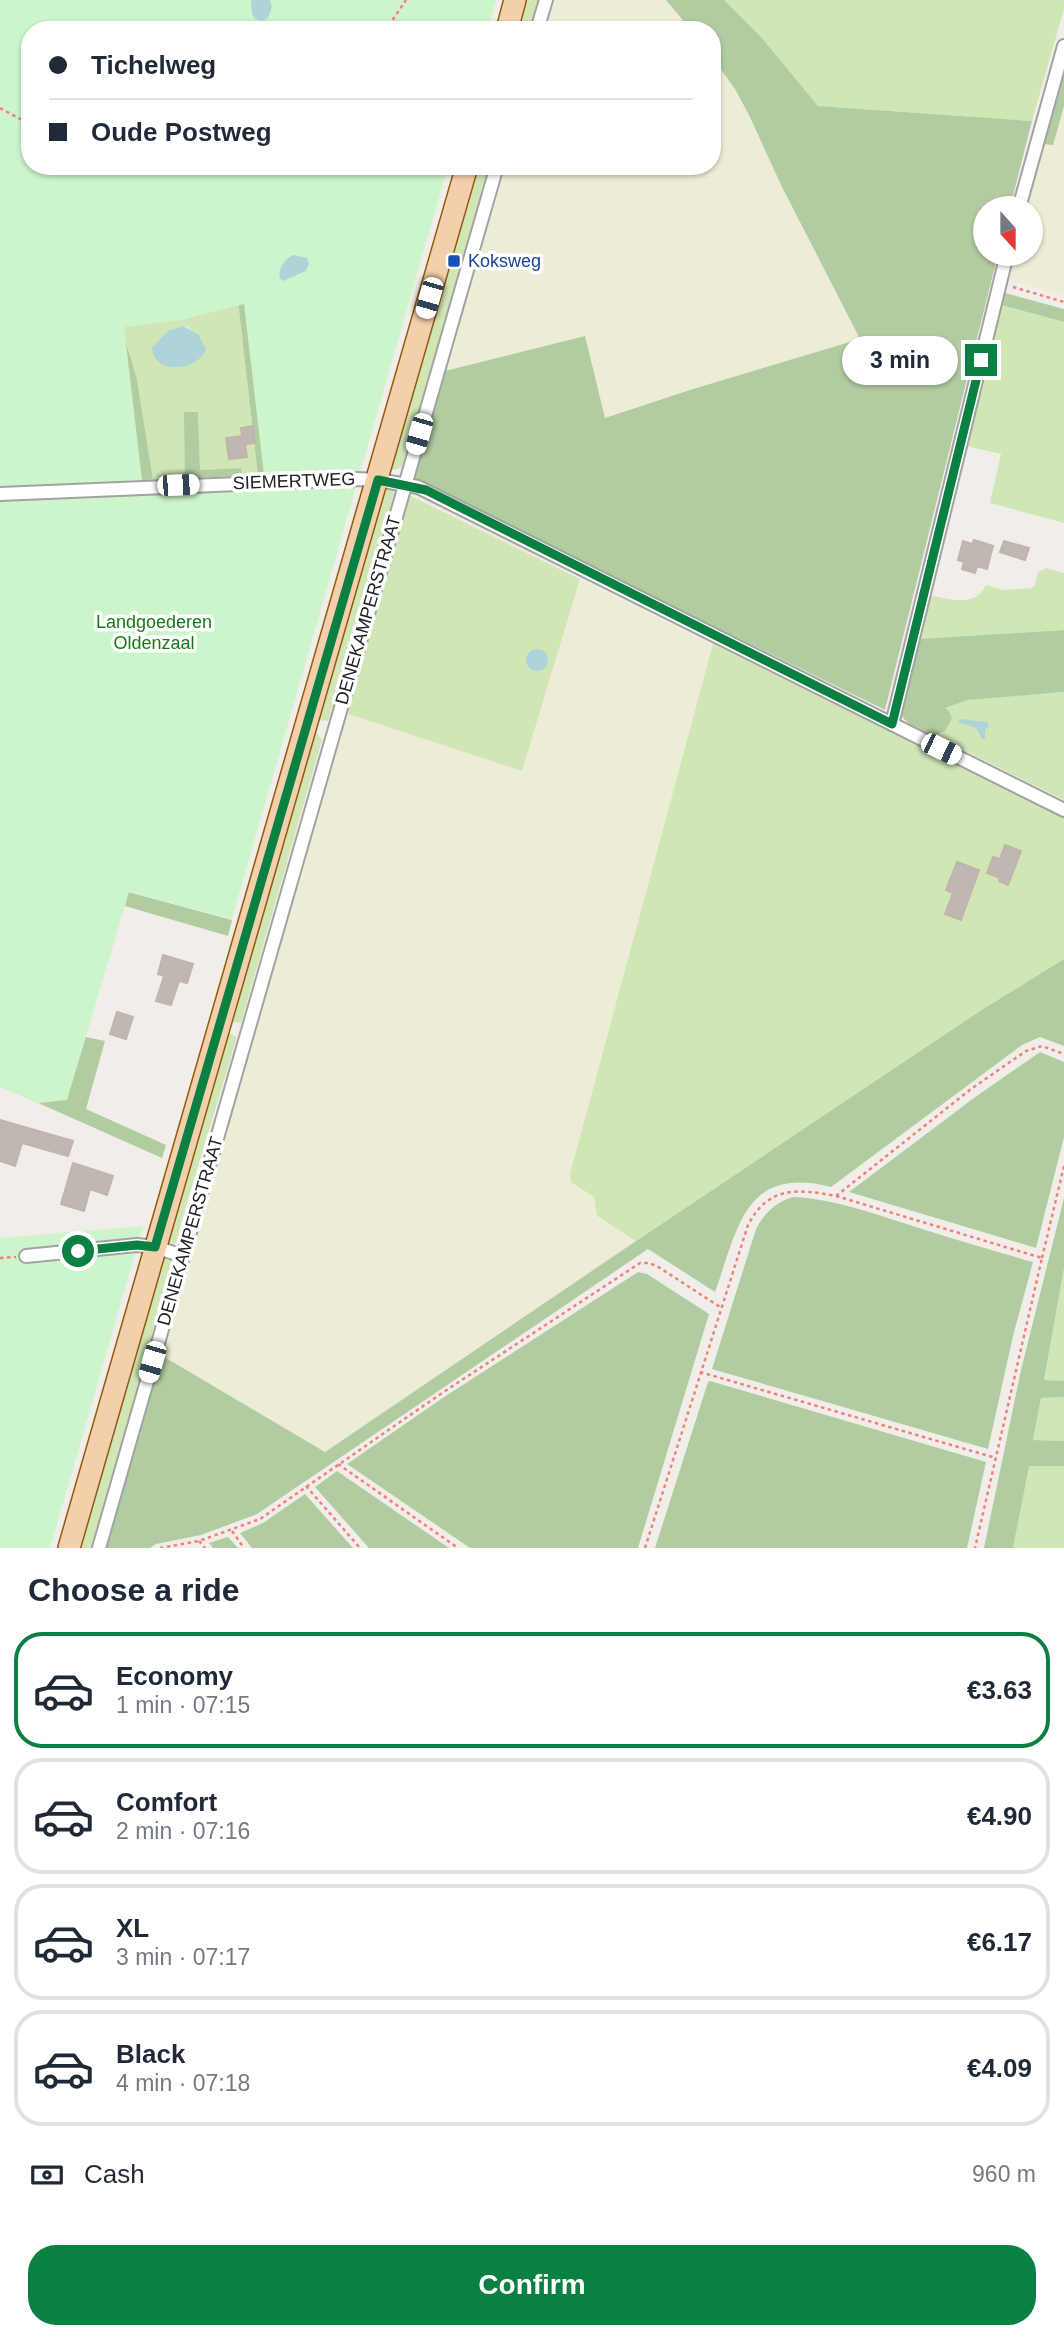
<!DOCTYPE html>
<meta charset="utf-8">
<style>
:root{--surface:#fff;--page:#f2f2f3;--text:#1f2937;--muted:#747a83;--line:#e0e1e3;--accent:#0b8043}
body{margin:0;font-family:Helvetica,sans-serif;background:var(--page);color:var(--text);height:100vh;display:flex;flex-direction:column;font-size:26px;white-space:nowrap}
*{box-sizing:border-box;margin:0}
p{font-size:23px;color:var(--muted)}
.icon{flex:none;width:38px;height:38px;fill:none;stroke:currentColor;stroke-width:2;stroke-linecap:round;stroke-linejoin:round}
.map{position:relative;height:1548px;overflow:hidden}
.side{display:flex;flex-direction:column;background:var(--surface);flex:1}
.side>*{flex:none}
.hud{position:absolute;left:21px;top:21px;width:700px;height:154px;border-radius:28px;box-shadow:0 2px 5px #0004;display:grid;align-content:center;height:154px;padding:0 28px;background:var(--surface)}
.needle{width:46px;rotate:159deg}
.buttons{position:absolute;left:973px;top:196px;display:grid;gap:14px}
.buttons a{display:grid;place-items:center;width:70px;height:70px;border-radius:50%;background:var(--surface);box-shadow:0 2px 5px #0004;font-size:35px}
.end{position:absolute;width:32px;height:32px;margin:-16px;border:9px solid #0b8043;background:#fff;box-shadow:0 0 0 4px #fff}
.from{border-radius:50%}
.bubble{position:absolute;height:49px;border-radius:24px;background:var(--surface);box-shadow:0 2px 5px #0004;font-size:23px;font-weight:800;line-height:49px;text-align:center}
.car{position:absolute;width:21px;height:42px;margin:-21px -10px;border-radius:9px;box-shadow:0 0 5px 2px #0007;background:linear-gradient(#fff 24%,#345 0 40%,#fff 0 76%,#345 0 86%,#fff 0)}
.hud b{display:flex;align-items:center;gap:24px;height:66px;font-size:26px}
.hud b+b{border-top:2px solid var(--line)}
.hud i{width:18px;height:18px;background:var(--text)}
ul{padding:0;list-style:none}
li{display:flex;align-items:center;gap:21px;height:116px;margin:0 14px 10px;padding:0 14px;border:4px solid var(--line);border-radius:28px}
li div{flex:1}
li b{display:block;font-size:26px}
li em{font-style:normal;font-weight:800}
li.current{border-color:var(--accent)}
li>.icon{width:63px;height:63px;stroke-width:1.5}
h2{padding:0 28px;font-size:32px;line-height:84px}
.pay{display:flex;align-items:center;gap:18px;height:77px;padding:0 28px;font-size:26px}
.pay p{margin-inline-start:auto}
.cta{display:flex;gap:14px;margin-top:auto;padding:14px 28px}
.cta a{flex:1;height:80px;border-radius:28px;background:var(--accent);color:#fff;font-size:28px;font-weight:800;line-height:80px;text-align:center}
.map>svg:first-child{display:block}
.farmland{fill:#ededd7}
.grass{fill:#d1e6b5;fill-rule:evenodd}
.forest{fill:#b2cca2}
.park{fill:#ccf5cc;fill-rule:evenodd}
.water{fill:#aed4da}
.building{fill:#beb7b2;stroke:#c1b4ad;stroke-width:2}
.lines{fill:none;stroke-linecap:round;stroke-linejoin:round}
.minor-casing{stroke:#a3a3a3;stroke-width:16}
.primary-casing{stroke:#915b0e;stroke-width:24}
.path{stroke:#ee807d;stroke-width:2.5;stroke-dasharray:3.5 3.5;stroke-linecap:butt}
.minor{stroke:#fff;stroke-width:12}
.primary{stroke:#f4cfab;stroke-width:21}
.route{stroke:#0b8043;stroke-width:9}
.transit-dot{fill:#1a4fb4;stroke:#fff;stroke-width:2.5}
.labels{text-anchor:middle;stroke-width:7;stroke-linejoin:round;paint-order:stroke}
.transit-label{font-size:18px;fill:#164399;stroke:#fff;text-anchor:start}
.street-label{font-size:18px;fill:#222;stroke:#fff}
.park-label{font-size:18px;fill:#167917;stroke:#fff}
</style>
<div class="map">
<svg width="1064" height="1548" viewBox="0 0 1064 1548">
<rect width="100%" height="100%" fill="#f1eee9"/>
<g class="farmland">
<path d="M556 0H666L691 30H547Z"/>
<path d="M712 57 735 89 749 115 781 185 860 340 693 389 605 418 445 371 506 166H712Z"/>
<path d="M1064 106V296L1009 280 1008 276 1013 254H1031V208H1025L1041 144 1053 145Z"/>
<path d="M580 579 713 644 570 1174 594 1197 597 1217 636 1241 325 1452 161 1355 345 713 522 771Z"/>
</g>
<g class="grass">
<path d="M522 0H541L532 30H513Z"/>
<path d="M724 0H1064V9L1032 121 818 106 761 37Z"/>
<path d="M30 166 233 257 258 476 242 477 241 468 200 470 198 412H185V479L153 480 137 380 0 351ZM183 326 188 327 201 339 152 347 169 330Z"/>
<path d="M472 166H490L402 467 393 470 388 466Z"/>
<path d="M1001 305 1064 322V523L990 503 1001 454 966 446Z"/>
<path d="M390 486 394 491 388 518 328 721 316 720 381 488Z"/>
<path d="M409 495 580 579 522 771 345 713Z"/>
<path d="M1046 568 1064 573V630L918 639 929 595C948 599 976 608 986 585L1004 590 1032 588 1035 585 1038 572Z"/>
<path d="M713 644 1064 817V959L980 1011 636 1241 597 1216 594 1197 571 1182 570 1174Z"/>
<path d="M1064 692V800L935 736 942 734 952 718 949 711 944 709 967 699Z"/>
<path d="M312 731 317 733 322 740 241 1023 233 1022 228 1018Z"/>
<path d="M226 1033 236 1036V1040L180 1226 179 1235 175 1244 168 1243 165 1239Z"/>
<path d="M161 1255 172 1259 133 1408 93 1548H76Z"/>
<path d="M1064 1268V1381L1044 1380Z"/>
<path d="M1064 1397V1441L1033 1440 1041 1398Z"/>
<path d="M1028 1466H1064V1548H1013Z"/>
</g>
<g class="forest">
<path d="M666 0H724L761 37 818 106 1032 121 1010 208H985V254H998L885 710 417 481 413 478 445 371 585 336 605 418 693 389 860 339 781 185 749 115 735 89 712 57V30H691Z"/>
<path d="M1064 57V106L1053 145 1041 144Z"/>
<path d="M233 257 307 474 258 476Z"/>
<path d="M1005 293 1064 309V322L1001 305Z"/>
<path d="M126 343 137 380 153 480 139 481Z"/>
<path d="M184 412H198L200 470 241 468 242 477 185 479Z"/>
<path d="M1064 630V692L967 700 945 708 949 711 952 718 945 731 935 736C923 730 903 725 900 711L918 639Z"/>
<path d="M128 892 232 920 228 936 125 906Z"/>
<path d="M1064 959V1046L1040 1037 1022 1045 831 1187C744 1165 738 1229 715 1292L648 1249 257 1514 201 1535 156 1544 150 1548H105L161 1355 325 1452 636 1241 980 1011Z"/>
<path d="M86 1037 105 1041 86 1109 166 1145 162 1158 0 1086V1070Z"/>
<path d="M1040 1052 1064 1062V1137L1036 1248 849 1192 978 1095Z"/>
<path d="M793 1197C836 1199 878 1215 919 1228 957 1240 994 1251 1033 1262L1013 1336 988 1449 712 1369 756 1229C764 1214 775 1202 793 1197Z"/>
<path d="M1064 1198V1268L1044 1380 1064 1381V1397L1041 1398 1033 1440 1064 1441V1466H1029L1013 1548H984L1021 1370Z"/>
<path d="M638 1272 647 1274 709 1314 638 1548H470L347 1464 444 1397Z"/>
<path d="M710 1381 986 1462 967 1548H655L708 1382Z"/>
<path d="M337 1471 449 1548H369L315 1487Z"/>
<path d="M305 1494 353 1548H252L240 1533 263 1523Z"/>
<path d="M228 1537 238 1548H213L209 1543Z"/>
</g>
<g class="park">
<path d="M0 0H496L488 30H30V166H448L232 919 129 892 67 1100 38 1103 0 1086ZM244 304 264 475 142 480 124 327 181 320Z"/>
<path d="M143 1226 50 1548H0V1238Z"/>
</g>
<g class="water">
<path d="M251 0H270L272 7 268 18 262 21 255 19 252 14Z"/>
<path d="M293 255 307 258 309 264 306 271 283 281 280 279C277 269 284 260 293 255Z"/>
<path d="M183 326 198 334 206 349C199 371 152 376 152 347L169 330Z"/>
<circle cx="537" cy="660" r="11"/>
<path d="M960 719 988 722 989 726 985 730V739H982L976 728 958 722Z"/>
</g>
<g class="building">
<path d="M253 426 255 443 245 444 247 457 229 459 226 438 242 436 241 428Z"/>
<path d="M974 540 993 546 987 569 977 566 975 573 962 569 964 562 958 560 963 541 972 544Z"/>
<path d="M1004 541 1029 548 1025 560 1000 552Z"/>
<path d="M1005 845 1021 851 1008 885 999 881 1000 878 987 873 993 857 1000 859Z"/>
<path d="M957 862 979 870 961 920 945 914 953 893 946 890Z"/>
<path d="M163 955 193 964 187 983 179 981 171 1005 156 1001 164 976 158 974Z"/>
<path d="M117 1012 133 1017 126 1039 110 1034Z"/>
<path d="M0 1120 73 1141 68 1156 22 1143 15 1166 0 1161Z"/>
<path d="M73 1163 113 1176 107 1195 90 1189 84 1211 61 1204Z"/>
</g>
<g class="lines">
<defs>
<g id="minor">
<path d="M537 30 546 0"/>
<path d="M1019 208 1064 46"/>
<path d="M0 494 357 479 378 480 418 487 1064 810"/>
<path d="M892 724 1007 254"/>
<path d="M26 1256 137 1245 155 1247 183 1256"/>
<path d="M99 1548 497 166"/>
</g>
<g id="primary">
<path d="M507 30 515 0"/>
<path d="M69 1548 467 166"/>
</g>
</defs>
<use href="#minor" class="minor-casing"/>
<use href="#primary" class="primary-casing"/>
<g class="path">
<path d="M383 30 392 21 406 0"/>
<path d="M0 108 24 121 30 122"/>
<path d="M1013 287 1064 302"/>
<path d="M836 1196 971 1089 1026 1051 1042 1046 1064 1054"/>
<path d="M0 1258 16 1257"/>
<path d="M1042 1258 1064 1166"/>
<path d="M700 1372 996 1458"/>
<path d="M338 1464 458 1548"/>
<path d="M306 1486 360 1548"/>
<path d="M232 1531 244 1548"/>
<path d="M199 1541 205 1548"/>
<path d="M160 1548 199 1541 260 1519 442 1393 640 1263H648L657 1266 720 1307"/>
<path d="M645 1548 748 1225C769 1185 798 1189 836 1196L1042 1258 975 1548"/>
</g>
<use href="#minor" class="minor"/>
<use href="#primary" class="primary"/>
</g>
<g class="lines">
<path class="route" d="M78 1251 137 1245 155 1247 378 480 426 490 892 724 981 360"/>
</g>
<rect class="transit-dot" x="447" y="254" width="14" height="14" rx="3.5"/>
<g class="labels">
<g class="transit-label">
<text x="468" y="267">Koksweg</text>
</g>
<g class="street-label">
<text transform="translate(294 481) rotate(-2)" y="6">SIEMERTWEG</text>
<text transform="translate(368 610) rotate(-74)" y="6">DENEKAMPERSTRAAT</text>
<text transform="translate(190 1231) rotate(-74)" y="6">DENEKAMPERSTRAAT</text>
</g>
<g class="park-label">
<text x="154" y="628">Landgoederen<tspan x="154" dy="21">Oldenzaal</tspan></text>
</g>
</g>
</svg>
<div class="buttons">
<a><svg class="needle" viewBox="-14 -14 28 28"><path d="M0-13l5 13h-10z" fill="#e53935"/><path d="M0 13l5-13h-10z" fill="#747a83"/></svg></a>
</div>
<i class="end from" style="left:78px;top:1251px"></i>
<i class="end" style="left:981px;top:360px"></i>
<div class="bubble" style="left:842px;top:336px;width:116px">3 min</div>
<i class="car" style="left:429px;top:298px;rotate:196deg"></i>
<i class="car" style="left:419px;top:434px;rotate:196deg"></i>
<i class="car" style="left:178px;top:485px;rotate:88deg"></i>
<i class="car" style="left:941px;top:749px;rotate:116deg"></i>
<i class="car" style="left:152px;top:1362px;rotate:196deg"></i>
<div class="hud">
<b><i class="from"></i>Tichelweg</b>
<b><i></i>Oude Postweg</b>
</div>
</div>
<section class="side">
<h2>Choose a ride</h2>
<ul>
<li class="current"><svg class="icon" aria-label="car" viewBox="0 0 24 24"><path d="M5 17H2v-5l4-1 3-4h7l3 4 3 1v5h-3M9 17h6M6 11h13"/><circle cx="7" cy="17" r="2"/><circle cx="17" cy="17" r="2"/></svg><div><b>Economy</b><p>1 min · 07:15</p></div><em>€3.63</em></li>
<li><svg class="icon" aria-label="car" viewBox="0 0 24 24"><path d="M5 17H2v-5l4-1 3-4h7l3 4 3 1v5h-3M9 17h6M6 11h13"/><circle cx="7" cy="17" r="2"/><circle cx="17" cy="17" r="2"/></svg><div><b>Comfort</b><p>2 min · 07:16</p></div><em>€4.90</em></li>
<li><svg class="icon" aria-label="car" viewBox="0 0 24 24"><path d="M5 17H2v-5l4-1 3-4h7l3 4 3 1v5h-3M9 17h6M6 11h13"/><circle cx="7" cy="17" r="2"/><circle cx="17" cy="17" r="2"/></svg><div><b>XL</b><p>3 min · 07:17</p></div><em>€6.17</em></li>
<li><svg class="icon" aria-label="car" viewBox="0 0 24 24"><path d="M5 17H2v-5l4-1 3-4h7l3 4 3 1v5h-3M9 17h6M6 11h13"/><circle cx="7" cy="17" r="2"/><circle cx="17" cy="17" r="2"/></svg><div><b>Black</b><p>4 min · 07:18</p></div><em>€4.09</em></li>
</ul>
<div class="pay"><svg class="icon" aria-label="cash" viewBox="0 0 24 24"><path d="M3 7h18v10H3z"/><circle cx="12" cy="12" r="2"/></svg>Cash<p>960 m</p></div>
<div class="cta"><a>Confirm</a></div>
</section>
